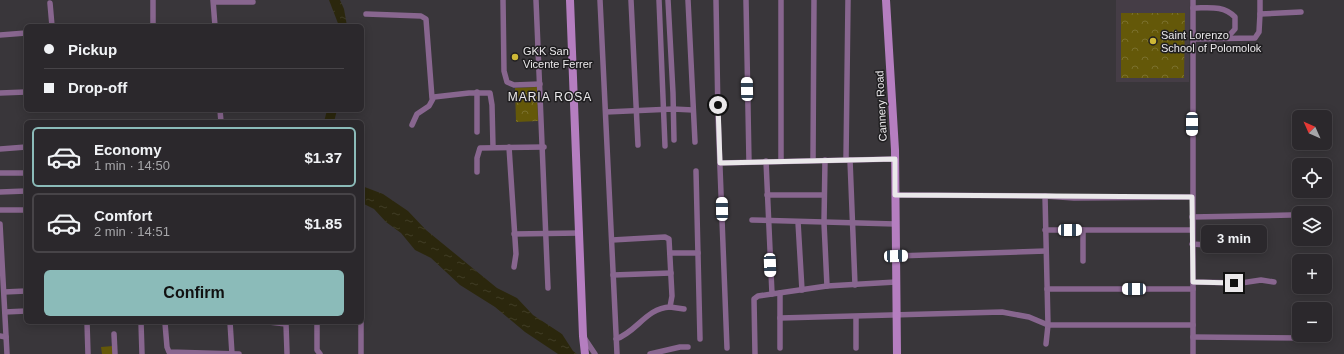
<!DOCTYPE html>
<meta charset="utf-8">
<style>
:root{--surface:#2b282c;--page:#373438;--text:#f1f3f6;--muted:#a6a6a9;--line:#474448;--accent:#8bbbb9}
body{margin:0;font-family:Helvetica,sans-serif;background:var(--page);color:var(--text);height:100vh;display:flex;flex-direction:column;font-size:15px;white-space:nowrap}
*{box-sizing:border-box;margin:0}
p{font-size:13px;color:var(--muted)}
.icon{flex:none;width:22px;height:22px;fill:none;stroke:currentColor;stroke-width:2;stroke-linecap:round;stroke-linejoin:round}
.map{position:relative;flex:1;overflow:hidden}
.sheet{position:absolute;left:24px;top:120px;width:340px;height:204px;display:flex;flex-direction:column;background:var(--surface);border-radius:6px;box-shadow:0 2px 10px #0003,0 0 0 1px var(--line)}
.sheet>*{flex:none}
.hud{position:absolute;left:24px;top:24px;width:340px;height:88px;border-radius:6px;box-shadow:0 2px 10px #0003,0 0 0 1px var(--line);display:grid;align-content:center;height:88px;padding:0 20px;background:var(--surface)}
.needle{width:26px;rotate:315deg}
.buttons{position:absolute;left:1292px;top:110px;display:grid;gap:8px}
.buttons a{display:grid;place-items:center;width:40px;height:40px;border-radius:6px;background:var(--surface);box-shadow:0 2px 10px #0003,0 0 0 1px var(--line);font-size:20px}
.end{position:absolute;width:18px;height:18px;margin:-9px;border:5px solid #eae8ea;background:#111;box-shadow:0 0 0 2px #111}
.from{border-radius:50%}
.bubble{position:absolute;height:28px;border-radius:6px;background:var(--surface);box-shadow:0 2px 10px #0003,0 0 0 1px var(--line);font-size:13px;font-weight:800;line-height:28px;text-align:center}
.car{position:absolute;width:12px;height:24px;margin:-12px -6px;border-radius:5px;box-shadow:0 0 3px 1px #0007;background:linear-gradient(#fff 24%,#345 0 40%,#fff 0 76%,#345 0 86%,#fff 0)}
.hud b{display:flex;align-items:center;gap:14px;height:38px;font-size:15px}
.hud b+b{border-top:1px solid var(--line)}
.hud i{width:10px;height:10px;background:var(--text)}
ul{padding:7px 0 0;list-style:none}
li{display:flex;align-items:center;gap:12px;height:60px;margin:0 8px 6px;padding:0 12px;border:2px solid var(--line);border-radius:6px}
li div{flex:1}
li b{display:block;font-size:15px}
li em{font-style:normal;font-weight:800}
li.current{border-color:var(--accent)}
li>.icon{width:36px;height:36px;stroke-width:1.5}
.primary-button{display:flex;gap:8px;margin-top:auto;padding:8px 20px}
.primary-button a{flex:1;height:46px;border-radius:6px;background:var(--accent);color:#111;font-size:16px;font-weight:800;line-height:46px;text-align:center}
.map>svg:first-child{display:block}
.built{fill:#453d46}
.green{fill:#645809}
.park{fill:url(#park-crowns)}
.water{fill:url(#water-ripples)}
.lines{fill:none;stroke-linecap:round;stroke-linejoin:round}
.street{stroke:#88668f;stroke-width:5.5}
.secondary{stroke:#b57ec0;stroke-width:8}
.route{stroke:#eae8ea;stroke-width:5}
.poi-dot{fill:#ceb837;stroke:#1f1e20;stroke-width:1.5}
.labels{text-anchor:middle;stroke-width:3;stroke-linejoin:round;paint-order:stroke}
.poi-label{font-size:11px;fill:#eae8ea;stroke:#1f1e20;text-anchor:start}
.street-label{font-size:11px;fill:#eae8ea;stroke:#1f1e20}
.neighbourhood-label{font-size:12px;letter-spacing:1px;fill:#eae8ea;stroke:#1f1e20}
</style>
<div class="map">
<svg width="1344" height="354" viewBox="0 0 1344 354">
<defs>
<pattern id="park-crowns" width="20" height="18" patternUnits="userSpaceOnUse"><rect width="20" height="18" fill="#645809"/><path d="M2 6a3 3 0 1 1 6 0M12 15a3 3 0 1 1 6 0" fill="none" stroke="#7a702d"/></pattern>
<pattern id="water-ripples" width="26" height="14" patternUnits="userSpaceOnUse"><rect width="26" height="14" fill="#2b270d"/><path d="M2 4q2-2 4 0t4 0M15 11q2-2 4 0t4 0" fill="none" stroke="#403c25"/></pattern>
</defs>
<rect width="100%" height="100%" fill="#39363a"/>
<path class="built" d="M1116 0H1190L1189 82H1116Z"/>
<path class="green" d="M113 346V354H102L101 347Z"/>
<g class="park">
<path d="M1121 13H1185L1184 78H1121Z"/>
<path d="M537 87 538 121 516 122 515 88Z"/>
</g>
<g class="water">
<path d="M329 0H340L344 9 347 26H339Z"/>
<path d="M327 110H337L334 122H324Z"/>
<path d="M362 186 383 194 408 211 426 230 497 288 517 298 533 315 562 334 573 351 577 354H558L525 332 495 307 460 285 431 258 415 250 401 233 386 222 374 209 362 203Z"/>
</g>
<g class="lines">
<g class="street">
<path d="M213 0 215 26"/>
<path d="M503 0 504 71 507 82 514 85 540 84"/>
<path d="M536 0 548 288"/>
<path d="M600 0 617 354"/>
<path d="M631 0 638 145"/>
<path d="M659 0 665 146"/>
<path d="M668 0 673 93 674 140"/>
<path d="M688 0 695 142"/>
<path d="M716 0 718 116 727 348"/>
<path d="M746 0 749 162"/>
<path d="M1193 0V354"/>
<path d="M1260 0V14L1301 12"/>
<path d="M214 2H253"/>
<path d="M50 3 52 26"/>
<path d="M1193 8C1209 8 1223 5 1235 17V29L1227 38"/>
<path d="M366 14 421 16 426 19 432 98"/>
<path d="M147 26H161"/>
<path d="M153 26V0"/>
<path d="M0 35 26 33"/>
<path d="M1193 39 1255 38 1259 32 1260 14"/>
<path d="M0 93 26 92"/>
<path d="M220 110 221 122"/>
<path d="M606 112 673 109 693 110"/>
<path d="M412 125 417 114 429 106 434 97 469 93H490L492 105 493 147"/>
<path d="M477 132V92"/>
<path d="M509 147 516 254 514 267"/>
<path d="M0 149 26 147"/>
<path d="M813 160 814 0"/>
<path d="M825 160 824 223 827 286"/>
<path d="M846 160 848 0"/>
<path d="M850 160 855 285"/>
<path d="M766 161 772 294 827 286 896 282"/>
<path d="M781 161V0"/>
<path d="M720 163 895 159"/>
<path d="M696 171 700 339"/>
<path d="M477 172V158L480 148 544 147"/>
<path d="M0 173H26"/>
<path d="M0 192 26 191"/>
<path d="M767 195H824"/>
<path d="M895 195 1045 196 1048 325 1046 344"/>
<path d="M1045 196 1074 198 1192 197"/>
<path d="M0 210H26"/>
<path d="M1192 217 1291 215"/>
<path d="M752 220 895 224"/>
<path d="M798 222 802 290"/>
<path d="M0 224 7 354"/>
<path d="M1045 230H1192"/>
<path d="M514 234 580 233"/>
<path d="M612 240 665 237 669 239 672 296 670 307C646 308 637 332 616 339"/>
<path d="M1192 244 1221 246"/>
<path d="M670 253H698"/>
<path d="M896 256 1046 251"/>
<path d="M1083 261V230"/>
<path d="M613 275 671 273"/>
<path d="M1193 282 1241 283 1261 280 1274 282"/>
<path d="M1047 289H1193"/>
<path d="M4 292 26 291"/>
<path d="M670 307 684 309"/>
<path d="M5 312 26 311"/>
<path d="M780 318 1002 312 1029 317 1048 325H1193"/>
<path d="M87 322 88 354"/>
<path d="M141 322 142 354"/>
<path d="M230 322 232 354"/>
<path d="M260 322H269"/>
<path d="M269 322 286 324 287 353"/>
<path d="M317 322V350L320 354"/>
<path d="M165 323 167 347 169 352 239 354"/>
<path d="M114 334 115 354"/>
<path d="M0 336 6 337"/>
<path d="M583 336 595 354"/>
<path d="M1193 337 1305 338"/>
<path d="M780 348V293"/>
<path d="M856 348V317"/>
<path d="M361 354V322"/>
<path d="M650 354 680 347H688"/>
<path d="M755 354 754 299 758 296 772 294"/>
</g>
<g class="secondary">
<path d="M570 0 583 336 585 354"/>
<path d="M886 0 895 150 897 354"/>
</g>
</g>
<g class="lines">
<path class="route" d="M718 105 720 163 895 159V195L1192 197 1193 282 1234 283"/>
</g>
<g class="poi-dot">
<circle cx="1153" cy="41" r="4"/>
<circle cx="515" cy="57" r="4"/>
</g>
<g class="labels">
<g class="poi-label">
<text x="1161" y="39">Saint Lorenzo<tspan x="1161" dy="13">School of Polomolok</tspan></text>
<text x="523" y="55">GKK San<tspan x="523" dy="13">Vicente Ferrer</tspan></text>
</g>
<g class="street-label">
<text transform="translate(881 106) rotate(-93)" y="4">Cannery Road</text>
</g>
<g class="neighbourhood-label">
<text x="550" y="101">MARIA ROSA</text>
</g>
</g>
</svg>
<div class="buttons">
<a><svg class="needle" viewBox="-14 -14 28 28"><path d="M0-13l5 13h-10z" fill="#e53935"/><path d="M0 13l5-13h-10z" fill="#a6a6a9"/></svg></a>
<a><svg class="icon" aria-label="locate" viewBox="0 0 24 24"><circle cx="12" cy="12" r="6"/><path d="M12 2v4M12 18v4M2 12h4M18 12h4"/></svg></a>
<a><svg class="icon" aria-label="layers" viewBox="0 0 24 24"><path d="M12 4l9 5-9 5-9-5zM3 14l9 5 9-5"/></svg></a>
<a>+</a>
<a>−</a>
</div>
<i class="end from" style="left:718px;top:105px"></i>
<i class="end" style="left:1234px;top:283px"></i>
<div class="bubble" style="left:1201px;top:225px;width:66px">3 min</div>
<i class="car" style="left:747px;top:89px;rotate:359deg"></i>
<i class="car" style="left:1192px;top:124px;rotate:180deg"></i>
<i class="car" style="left:722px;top:209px;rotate:359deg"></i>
<i class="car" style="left:1070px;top:230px;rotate:90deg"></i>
<i class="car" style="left:896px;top:256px;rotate:88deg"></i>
<i class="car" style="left:770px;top:265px;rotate:178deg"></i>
<i class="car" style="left:1134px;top:289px;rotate:270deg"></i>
<div class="hud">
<b><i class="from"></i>Pickup</b>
<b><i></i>Drop-off</b>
</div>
<section class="sheet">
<ul>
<li class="current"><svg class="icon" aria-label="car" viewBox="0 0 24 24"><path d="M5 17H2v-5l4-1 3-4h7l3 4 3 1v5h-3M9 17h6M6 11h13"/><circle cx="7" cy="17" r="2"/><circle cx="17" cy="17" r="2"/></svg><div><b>Economy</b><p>1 min · 14:50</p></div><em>$1.37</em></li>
<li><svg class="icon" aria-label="car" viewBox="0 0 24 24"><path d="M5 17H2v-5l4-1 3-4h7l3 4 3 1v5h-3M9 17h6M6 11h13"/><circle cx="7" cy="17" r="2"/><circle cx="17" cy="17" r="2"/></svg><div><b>Comfort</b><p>2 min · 14:51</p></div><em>$1.85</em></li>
</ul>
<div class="primary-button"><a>Confirm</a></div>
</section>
</div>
